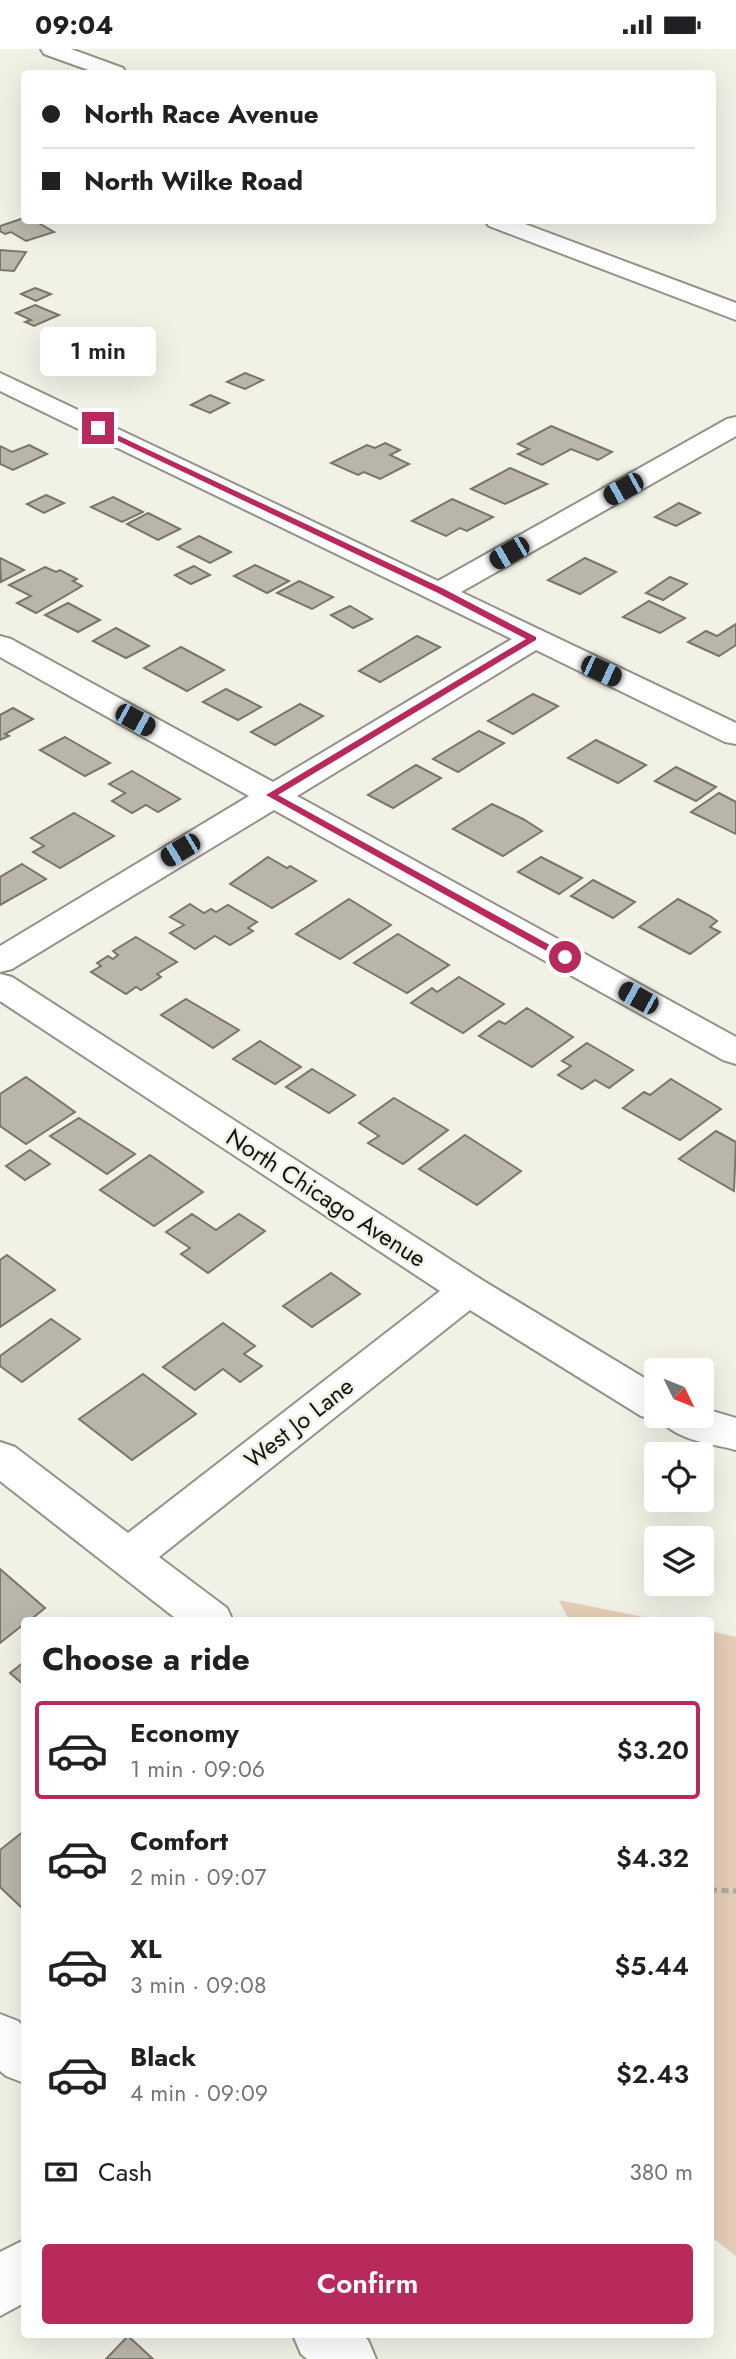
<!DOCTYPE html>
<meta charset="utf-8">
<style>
:root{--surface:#fff;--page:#f6f6f6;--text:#202124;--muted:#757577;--line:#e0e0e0;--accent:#b82a5b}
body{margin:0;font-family:Jost,sans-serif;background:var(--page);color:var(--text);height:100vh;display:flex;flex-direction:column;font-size:26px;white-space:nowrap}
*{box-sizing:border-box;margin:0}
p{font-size:23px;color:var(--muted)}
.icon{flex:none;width:38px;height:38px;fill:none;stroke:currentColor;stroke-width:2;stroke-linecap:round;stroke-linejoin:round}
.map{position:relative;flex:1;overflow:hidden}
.drawer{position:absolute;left:21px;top:1568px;width:693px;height:721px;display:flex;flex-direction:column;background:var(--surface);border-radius:7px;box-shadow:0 7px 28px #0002}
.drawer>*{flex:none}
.banner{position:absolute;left:21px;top:21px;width:695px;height:154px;border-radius:7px;box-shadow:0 7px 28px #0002;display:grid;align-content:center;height:154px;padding:0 21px;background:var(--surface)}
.needle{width:46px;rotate:133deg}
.buttons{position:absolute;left:644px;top:1309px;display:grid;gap:14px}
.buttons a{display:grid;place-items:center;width:70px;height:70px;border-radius:7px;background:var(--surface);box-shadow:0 7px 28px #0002;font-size:35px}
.end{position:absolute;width:32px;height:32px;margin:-16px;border:9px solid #b82a5b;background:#fff;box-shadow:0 0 0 4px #fff}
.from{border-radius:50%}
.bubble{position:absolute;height:49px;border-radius:7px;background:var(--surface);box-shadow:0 7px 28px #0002;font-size:23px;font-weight:600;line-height:49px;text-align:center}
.car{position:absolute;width:21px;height:42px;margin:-21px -10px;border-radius:9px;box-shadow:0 0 5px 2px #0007;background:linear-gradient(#222 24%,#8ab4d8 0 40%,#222 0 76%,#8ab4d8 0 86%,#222 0)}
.banner b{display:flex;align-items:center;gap:24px;height:66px;font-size:26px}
.banner b+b{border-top:2px solid var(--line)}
.banner i{width:18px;height:18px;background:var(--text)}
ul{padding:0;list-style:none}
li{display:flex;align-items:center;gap:21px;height:98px;margin:0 14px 10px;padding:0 7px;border:4px solid transparent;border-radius:7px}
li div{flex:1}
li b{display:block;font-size:26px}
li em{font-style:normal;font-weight:600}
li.selected{border-color:var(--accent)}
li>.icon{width:63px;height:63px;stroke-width:1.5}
h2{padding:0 21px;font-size:32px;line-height:84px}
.pay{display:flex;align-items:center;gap:18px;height:77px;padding:0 21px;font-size:26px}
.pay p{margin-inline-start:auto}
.cta{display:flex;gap:14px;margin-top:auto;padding:14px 21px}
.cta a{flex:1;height:80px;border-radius:7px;background:var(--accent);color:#fff;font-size:28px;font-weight:600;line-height:80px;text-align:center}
.status{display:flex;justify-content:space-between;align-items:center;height:49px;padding:0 35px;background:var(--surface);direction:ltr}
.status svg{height:19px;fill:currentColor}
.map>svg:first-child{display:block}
.green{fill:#e5cdb7}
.building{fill:#bab5ab;stroke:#7a756c;stroke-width:2}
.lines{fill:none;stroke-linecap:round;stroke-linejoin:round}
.minor-casing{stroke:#939288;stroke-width:4}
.path{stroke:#abaaa1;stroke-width:5;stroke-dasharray:7 4.5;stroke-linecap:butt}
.minor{fill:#fff;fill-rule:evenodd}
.route{fill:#b82a5b}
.labels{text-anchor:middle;stroke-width:5;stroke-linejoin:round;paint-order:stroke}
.street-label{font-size:24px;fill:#13130f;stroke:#f2f1e6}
</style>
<div class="status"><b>09:04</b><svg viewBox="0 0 49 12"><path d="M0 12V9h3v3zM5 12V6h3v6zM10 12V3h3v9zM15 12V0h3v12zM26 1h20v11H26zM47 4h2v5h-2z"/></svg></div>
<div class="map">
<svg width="736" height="2310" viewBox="0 0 736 2310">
<rect width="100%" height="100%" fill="#f2f1e6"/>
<g class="green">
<path d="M559 1551 658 1571H569Z"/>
<path d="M711 1582 736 1588V2207L710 2187Z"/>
</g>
<g class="building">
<path d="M24 169V172H35L54 183 26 192 11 183 5 185 0 182V177Z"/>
<path d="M0 201 26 203 14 222 0 221Z"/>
<path d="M35 239 51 245 36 252 21 245Z"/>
<path d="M35 256 59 266 34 277 25 273 31 271 16 264Z"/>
<path d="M106 288 148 307 124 318 82 298Z"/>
<path d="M245 324 263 331 245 340 227 333Z"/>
<path d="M210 346 229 354 210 364 191 356Z"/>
<path d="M551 377 612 403 598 411 571 400 542 416 518 405 529 400 518 395Z"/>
<path d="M385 394 400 401 390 406 409 415 380 430 364 423 358 426 331 414 367 396 375 399Z"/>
<path d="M29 396 47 405 13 421 0 415V397L12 403Z"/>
<path d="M510 419 547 435 505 455 471 440Z"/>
<path d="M46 446 64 454 44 464 27 455Z"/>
<path d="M113 448 143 463 122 473 91 458Z"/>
<path d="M452 450 493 468 467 482 460 479 446 487 412 472Z"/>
<path d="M679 454 700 464 676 477 655 468Z"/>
<path d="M148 464 180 480 158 491 127 475Z"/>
<path d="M199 487 231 503 210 514 178 498Z"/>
<path d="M0 509 24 521 1 533Z"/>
<path d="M585 509 616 523 580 545 548 531Z"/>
<path d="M255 516 289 532 267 544 234 527Z"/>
<path d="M194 517 210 526 191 535 175 526Z"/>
<path d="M45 518 56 523 60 521 77 530 73 532 82 537 36 564 17 554 31 547 9 536Z"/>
<path d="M670 528 687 535 663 551 646 544Z"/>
<path d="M299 532 333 548 312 560 277 544Z"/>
<path d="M649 552 685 569 660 584 623 568Z"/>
<path d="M68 554 100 571 78 583 45 566Z"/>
<path d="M350 557 372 570 353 579 331 566Z"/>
<path d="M736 575V596L719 607 688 593 706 582 717 587Z"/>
<path d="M116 579 149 597 126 609 93 592Z"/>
<path d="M417 587 440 598 380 633 359 622Z"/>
<path d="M181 598 224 621 187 642 144 619Z"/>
<path d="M226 640 261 658 238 671 203 653Z"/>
<path d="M533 645 558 657 513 685 488 672Z"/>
<path d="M300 655 323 667 275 696 251 683Z"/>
<path d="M13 659 33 670 5 685 9 687 0 691V666Z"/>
<path d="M479 682 504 694 458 723 433 710Z"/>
<path d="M65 688 110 714 85 727 40 701Z"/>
<path d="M596 691 646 716 618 734 568 709Z"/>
<path d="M416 716 441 729 393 759 368 746Z"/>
<path d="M676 718 716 738 696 752 655 732Z"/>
<path d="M132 722 180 750 158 763 146 756 132 764 112 752 125 744 109 735Z"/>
<path d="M719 744 736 753V785L691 763Z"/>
<path d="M492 755 523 770 542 782 503 807 453 780Z"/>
<path d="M74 764 114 787 60 819 33 803 44 797 31 789Z"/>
<path d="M268 808 287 819 290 817 316 832 272 859 230 835Z"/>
<path d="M541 808 582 829 559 845 518 823Z"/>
<path d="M22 815 46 830 0 856V828Z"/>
<path d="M593 831 635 853 613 869 571 847Z"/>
<path d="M349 850 391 876 340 910 296 885Z"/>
<path d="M678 850 710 867 717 872 710 878 720 883 690 905 639 878Z"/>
<path d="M190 855 204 864 211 860 216 863 228 856 257 873 248 879 253 882 230 896 215 887 195 900 170 884 184 876 170 868Z"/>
<path d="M398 885 449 916 407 944 354 914Z"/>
<path d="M136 888 177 913 157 925 161 928 141 941 136 938 126 945 91 923 101 917 97 914 108 907 113 910 118 906 113 902Z"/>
<path d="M459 928 504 955 463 984 411 954 432 939 437 943Z"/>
<path d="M186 950 239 981 213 999 161 966Z"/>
<path d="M527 959 573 988 532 1018 479 987 499 972 505 975Z"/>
<path d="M260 992 301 1018 275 1035 233 1010Z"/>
<path d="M587 994 633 1021 609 1039 595 1031 582 1040 558 1026 571 1017 562 1012Z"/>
<path d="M312 1020 355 1046 329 1064 286 1038Z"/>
<path d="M26 1028 75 1063 26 1095 0 1077V1045Z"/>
<path d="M671 1030 721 1060 680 1091 623 1059 644 1043 650 1046Z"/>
<path d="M394 1049 448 1081 403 1115 368 1094 379 1087 359 1074Z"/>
<path d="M79 1069 135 1105 107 1125 50 1087Z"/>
<path d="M716 1082 736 1093 734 1142 679 1110Z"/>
<path d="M465 1086 521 1122 477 1156 419 1120Z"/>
<path d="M30 1101 50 1115 25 1131 6 1117Z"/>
<path d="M150 1106 203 1143 154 1177 100 1141Z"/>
<path d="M192 1165 216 1181 239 1165 265 1182 208 1224 181 1205 190 1199 166 1183Z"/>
<path d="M7 1206 55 1241 0 1278V1211Z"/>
<path d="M331 1224 360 1245 312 1278 283 1257Z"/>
<path d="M51 1270 80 1290 22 1333 0 1317V1307Z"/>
<path d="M223 1274 255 1297 244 1305 262 1317 240 1333 223 1320 195 1341 163 1318Z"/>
<path d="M143 1325 196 1365 132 1411 79 1370Z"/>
<path d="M0 1520 45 1559 29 1572H24V1575L0 1594Z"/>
<path d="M24 1613V1636L10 1624Z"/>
<path d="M24 1782V1861L0 1838V1801Z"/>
<path d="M128 2287 153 2310H106Z"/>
</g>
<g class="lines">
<defs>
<g id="minor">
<path d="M41 0H71L123 19 126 24H97L44 5Z"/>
<path d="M485 172H517L736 254V271L489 177Z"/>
<path d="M0 324 438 532 727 370 736 368V387L461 543 736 674V695L725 693 536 601 297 747 736 988V1015L723 1011 274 761 12 920 0 923V897L249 747 0 608V587L11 590 273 733 512 590 0 342Z"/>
<path d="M0 925 12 928 482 1231 656 1336V1367H702V1359L736 1369V1401C714 1395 673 1391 661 1370L656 1371 641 1367 470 1261 159 1508 227 1559 233 1572H179L0 1432V1393L15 1398 128 1484 440 1242 0 952Z"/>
<path d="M0 1965 18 1972 24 1978V2034L6 2027 0 2022Z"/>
<path d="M24 2191V2254L0 2267V2203Z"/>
<path d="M293 2286H362L368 2291 376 2310H307L301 2305Z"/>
</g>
</defs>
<use href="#minor" class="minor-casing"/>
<path class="path" d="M710 1841 736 1842"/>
<use href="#minor" class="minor"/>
</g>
<path class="route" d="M98 377 444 540 536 588V591L278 746 568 906V910H561L266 746 526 590 438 544 95 381Z"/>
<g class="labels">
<g class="street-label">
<text transform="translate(326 1149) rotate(33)" y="8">North Chicago Avenue</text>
<text transform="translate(299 1374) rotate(-38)" y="8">West Jo Lane</text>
</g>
</g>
</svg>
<div class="buttons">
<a><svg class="needle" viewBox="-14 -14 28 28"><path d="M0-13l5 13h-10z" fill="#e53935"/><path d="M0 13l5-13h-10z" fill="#757577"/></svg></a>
<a><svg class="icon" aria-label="locate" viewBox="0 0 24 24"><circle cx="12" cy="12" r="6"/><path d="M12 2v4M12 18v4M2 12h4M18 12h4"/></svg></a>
<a><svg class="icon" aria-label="layers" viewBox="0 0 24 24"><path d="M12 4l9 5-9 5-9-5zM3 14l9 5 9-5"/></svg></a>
</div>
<i class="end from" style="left:565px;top:908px"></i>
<i class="end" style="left:98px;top:379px"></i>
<div class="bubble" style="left:40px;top:278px;width:116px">1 min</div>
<i class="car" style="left:623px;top:440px;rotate:241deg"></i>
<i class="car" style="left:509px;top:504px;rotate:240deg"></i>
<i class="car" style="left:601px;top:622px;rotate:115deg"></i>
<i class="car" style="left:135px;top:671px;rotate:119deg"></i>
<i class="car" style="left:180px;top:801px;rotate:239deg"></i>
<i class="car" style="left:638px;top:949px;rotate:299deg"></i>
<div class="banner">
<b><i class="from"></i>North Race Avenue</b>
<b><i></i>North Wilke Road</b>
</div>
<section class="drawer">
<h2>Choose a ride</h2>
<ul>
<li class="selected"><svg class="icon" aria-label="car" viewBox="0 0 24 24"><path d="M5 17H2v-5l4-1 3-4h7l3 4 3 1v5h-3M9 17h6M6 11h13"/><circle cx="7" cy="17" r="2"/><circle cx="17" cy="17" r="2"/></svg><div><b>Economy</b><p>1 min · 09:06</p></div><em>$3.20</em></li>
<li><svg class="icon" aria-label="car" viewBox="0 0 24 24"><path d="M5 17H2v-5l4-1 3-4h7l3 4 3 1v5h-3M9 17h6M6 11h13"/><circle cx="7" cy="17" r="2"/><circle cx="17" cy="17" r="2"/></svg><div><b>Comfort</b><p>2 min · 09:07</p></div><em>$4.32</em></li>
<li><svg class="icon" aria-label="car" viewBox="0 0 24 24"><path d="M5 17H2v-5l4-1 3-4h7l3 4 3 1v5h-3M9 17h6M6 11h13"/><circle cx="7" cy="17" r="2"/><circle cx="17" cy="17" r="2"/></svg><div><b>XL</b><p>3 min · 09:08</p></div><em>$5.44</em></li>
<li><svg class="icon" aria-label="car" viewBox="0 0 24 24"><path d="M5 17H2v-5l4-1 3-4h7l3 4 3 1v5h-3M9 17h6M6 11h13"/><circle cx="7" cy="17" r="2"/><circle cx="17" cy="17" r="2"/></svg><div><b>Black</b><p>4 min · 09:09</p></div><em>$2.43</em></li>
</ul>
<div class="pay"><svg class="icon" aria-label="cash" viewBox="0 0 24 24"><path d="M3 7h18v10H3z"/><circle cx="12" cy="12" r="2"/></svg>Cash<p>380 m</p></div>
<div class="cta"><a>Confirm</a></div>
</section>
</div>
